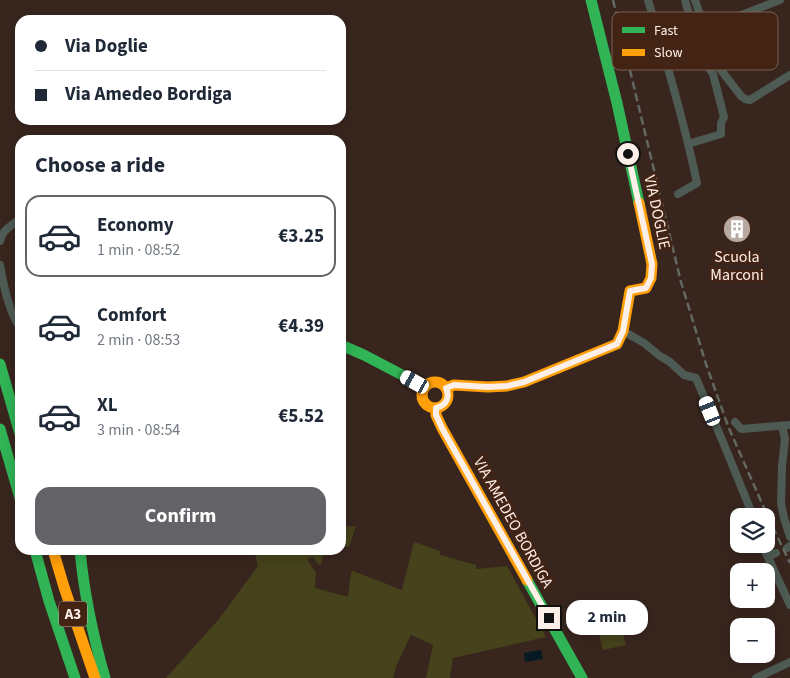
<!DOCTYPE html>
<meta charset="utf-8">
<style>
:root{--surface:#fff;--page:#f6f6f7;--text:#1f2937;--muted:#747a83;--line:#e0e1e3;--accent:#636367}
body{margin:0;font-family:"Source Sans 3",sans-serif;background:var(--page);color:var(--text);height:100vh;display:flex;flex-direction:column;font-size:19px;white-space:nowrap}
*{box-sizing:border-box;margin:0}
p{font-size:16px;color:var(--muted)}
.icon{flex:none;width:28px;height:28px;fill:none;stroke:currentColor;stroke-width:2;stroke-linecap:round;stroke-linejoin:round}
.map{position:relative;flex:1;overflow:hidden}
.sheet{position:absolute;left:15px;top:135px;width:331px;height:420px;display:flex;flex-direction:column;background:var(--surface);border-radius:15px;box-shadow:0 2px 12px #0003}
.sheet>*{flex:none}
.guide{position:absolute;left:15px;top:15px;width:331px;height:110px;border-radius:15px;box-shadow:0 2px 12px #0003;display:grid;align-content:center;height:110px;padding:0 20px;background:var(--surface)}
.fabs{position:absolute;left:730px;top:508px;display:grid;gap:10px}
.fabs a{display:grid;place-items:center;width:45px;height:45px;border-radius:10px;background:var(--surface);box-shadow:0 2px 12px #0003;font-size:25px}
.end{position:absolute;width:22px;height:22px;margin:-11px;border:6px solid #fcefe8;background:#111;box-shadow:0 0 0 2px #111}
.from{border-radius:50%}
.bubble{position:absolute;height:35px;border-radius:15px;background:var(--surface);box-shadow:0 2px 12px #0003;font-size:16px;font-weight:700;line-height:35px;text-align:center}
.car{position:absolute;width:15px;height:30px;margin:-15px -8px;border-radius:6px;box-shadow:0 0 4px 1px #0007;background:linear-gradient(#fff 24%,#345 0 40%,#fff 0 76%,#345 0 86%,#fff 0)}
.guide b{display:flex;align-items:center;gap:18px;height:48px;font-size:19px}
.guide b+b{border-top:1px solid var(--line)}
.guide i{width:12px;height:12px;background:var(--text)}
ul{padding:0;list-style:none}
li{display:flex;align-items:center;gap:15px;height:82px;margin:0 10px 8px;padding:0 10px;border:2px solid transparent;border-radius:15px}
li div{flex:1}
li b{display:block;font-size:19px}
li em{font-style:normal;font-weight:700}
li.current{border-color:var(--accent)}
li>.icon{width:45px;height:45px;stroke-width:1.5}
h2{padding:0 20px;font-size:22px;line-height:60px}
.action{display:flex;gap:10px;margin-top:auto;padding:10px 20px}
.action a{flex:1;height:58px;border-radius:15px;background:var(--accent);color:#fff;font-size:20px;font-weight:700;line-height:58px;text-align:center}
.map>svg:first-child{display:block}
.green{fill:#45421c}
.water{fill:#061a23}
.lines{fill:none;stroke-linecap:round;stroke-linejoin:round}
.street{stroke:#4d5b54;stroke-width:8}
.fast{stroke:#30b455;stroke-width:11}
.slow{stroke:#ff9f0a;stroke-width:11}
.rail{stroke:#636862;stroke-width:2.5;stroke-dasharray:8 4;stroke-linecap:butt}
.route{stroke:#fcefe8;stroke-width:6}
.labels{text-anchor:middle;stroke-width:5;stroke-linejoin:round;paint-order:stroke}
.shield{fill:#432313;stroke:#c4b2a8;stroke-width:1}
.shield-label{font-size:15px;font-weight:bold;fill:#fcefe8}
.street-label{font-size:16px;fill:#fcefe8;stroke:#432313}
.poi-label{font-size:16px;fill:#fcefe8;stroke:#432313}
.key{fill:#432313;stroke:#7a6053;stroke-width:1}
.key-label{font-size:14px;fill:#fcefe8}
</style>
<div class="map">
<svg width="790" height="678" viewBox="0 0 790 678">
<rect width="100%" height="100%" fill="#38261e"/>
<g class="green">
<path d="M356 526 349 547H341V527Z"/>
<path d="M414 542 440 551V555L476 565V569L507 566 546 637 453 658 450 678H426L433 645 411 635 397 664 393 678H166L219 619 258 566 254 550H324L321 565 318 564 313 557 307 559 314 570 316 571 315 588 348 597 351 573 353 571 402 590Z"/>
<path d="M616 603 626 645 603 650 592 608Z"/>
</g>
<path class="water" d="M541 650 543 659 525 662 524 653Z"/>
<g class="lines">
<g class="street">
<path d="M648 0C666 61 684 121 697 183L678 194"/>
<path d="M685 0 697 44V52L713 74 724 117 721 123V134L688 144"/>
<path d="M695 0 705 29 780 0"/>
<path d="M666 60C680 57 697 48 710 56L741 96 745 99 750 100 790 75"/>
<path d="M0 241C2 230 12 225 20 219"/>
<path d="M0 265C3 283 9 313 20 327"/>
<path d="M623 331 644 343 660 356 670 362 684 375 696 378 725 447 753 516"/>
<path d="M735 422 741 429 790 425"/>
<path d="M782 426 785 439 782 466 781 503 784 518 790 537"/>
<path d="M761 544 768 557"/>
<path d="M787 548 790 546"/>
<path d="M776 553 768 557 790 605"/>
<path d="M756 678 790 662"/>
</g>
<g class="fast">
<path d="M591 0 617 103 639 203"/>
<path d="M341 345 364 355 425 387"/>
<path d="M0 364 20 434"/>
<path d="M0 429 20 498"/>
<path d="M35 550 49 601 75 678"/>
<path d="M80 550C84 594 93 636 105 678"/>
<path d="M527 580 582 678"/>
</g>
<g class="slow">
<circle cx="435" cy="395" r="13"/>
<path d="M446 388 454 385 488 387 507 386 524 382 617 344 623 331 630 291 646 288 651 278 652 264 639 203"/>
<path d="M436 408V415L442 428 527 580"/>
<path d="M53 550 64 587 95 678"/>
</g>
<path class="rail" d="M613 0 681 282 706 364 728 426 768 517 790 563"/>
</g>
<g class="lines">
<path class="route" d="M549 618 442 428 436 415V408C447 405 450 397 446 388L454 385 488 387 507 386 524 382 617 344 623 331 630 291 646 288 651 278 652 264 628 154"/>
</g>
<defs>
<symbol id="building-disc" viewBox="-11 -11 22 22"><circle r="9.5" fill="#b7a9a1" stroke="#432313"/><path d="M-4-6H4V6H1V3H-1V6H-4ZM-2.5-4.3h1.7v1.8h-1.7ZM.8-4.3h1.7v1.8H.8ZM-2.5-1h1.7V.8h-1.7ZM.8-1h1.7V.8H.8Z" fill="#fff"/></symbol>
</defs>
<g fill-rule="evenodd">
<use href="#building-disc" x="721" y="213" width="32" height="32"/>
</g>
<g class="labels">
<rect class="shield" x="59" y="601.5" width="28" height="25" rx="4"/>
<g class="shield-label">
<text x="73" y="619">A3</text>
</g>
<g class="street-label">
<text transform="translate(658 212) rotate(78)" y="6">VIA DOGLIE</text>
<text transform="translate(514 522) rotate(61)" y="6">VIA AMEDEO BORDIGA</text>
</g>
<g class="poi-label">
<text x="737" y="262">Scuola<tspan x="737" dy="18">Marconi</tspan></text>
</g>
</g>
<rect x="612" y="12" width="166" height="58" rx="8" class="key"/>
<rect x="622" y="27" width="23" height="6" fill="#30b455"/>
<rect x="622" y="49" width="23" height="7" fill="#ff9f0a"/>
<g class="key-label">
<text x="654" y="35">Fast</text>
<text x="654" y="57">Slow</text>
</g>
</svg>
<div class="fabs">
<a><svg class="icon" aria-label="layers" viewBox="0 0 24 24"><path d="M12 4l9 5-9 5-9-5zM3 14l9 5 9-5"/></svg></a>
<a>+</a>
<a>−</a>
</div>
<i class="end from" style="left:628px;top:154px"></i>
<i class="end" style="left:549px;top:618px"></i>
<div class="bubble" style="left:566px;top:600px;width:82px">2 min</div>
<i class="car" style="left:415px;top:382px;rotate:299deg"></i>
<i class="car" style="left:710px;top:411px;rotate:338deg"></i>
<div class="guide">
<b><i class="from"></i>Via Doglie</b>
<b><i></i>Via Amedeo Bordiga</b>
</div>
<section class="sheet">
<h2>Choose a ride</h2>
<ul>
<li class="current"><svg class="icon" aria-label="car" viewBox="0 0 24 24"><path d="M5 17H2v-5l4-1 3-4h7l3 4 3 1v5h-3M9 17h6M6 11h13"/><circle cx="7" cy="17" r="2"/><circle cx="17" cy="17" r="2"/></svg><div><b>Economy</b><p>1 min · 08:52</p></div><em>€3.25</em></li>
<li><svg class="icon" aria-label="car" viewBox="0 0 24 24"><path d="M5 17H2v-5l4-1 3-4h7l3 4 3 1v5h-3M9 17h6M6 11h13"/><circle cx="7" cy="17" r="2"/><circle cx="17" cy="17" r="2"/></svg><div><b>Comfort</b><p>2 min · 08:53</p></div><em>€4.39</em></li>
<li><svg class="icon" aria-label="car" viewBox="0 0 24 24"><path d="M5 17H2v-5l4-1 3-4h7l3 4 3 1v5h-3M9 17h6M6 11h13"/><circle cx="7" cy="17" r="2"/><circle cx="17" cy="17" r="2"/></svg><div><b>XL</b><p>3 min · 08:54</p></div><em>€5.52</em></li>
</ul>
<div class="action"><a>Confirm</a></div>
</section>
</div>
